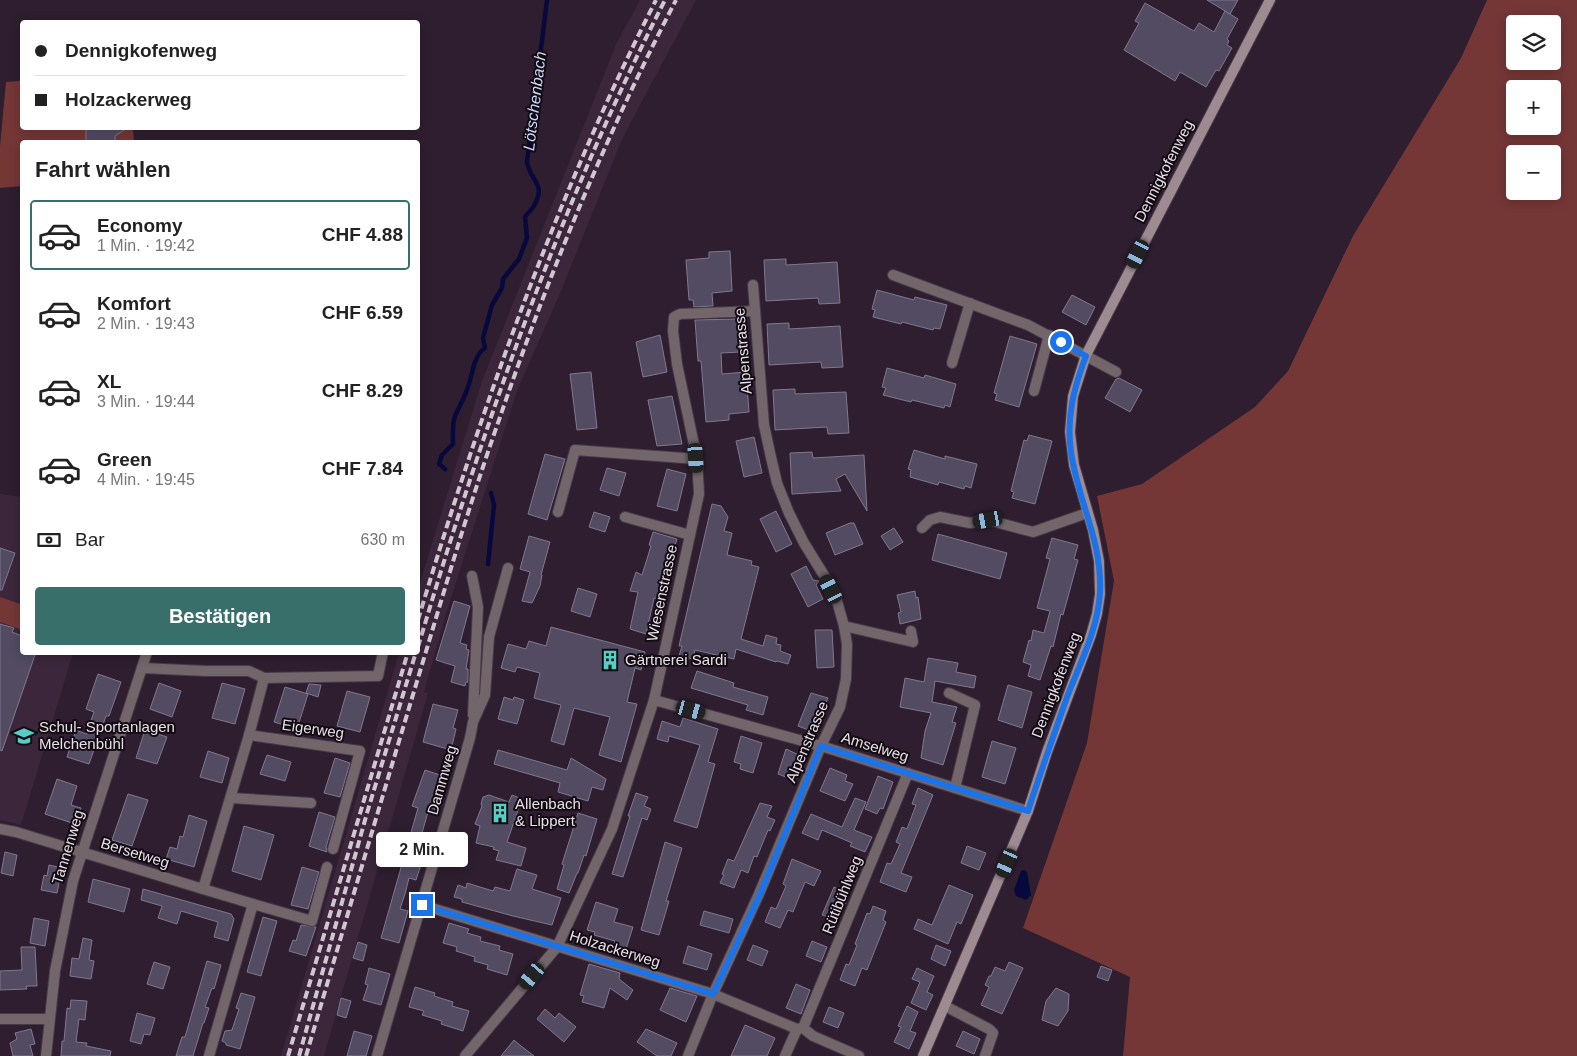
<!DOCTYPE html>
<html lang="de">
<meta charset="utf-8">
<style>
:root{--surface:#fff;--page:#f2f2f2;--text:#222;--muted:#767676;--line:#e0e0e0;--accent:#396f6b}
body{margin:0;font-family:Helvetica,sans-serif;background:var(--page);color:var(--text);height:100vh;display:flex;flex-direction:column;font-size:19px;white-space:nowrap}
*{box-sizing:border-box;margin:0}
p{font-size:16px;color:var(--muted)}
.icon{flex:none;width:28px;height:28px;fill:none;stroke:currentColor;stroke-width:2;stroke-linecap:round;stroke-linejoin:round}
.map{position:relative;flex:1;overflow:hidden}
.sheet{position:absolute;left:20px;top:140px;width:400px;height:515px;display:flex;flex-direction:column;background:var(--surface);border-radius:5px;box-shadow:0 2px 12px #0003}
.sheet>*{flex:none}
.top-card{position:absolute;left:20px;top:20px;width:400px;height:110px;border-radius:5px;box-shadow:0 2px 12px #0003;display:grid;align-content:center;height:110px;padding:0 15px;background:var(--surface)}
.tools{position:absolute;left:1506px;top:15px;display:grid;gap:10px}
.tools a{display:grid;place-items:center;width:55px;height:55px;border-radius:5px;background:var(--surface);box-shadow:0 2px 12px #0003;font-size:25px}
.end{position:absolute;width:22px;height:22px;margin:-11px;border:6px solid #1a73e8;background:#fff;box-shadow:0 0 0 2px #fff}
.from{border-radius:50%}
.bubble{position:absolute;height:35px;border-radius:5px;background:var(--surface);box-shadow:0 2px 12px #0003;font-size:16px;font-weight:800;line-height:35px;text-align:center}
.car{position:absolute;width:15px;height:30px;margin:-15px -8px;border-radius:6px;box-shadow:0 0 4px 1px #0007;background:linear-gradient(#222 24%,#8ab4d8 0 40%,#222 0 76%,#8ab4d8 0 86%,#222 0)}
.top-card b{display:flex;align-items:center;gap:18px;height:48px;font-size:19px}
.top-card b+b{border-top:1px solid var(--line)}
.top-card i{width:12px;height:12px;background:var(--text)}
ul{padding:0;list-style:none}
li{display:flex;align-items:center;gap:15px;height:70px;margin:0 10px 8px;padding:0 5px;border:2px solid transparent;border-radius:5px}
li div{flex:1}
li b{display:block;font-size:19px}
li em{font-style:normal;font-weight:800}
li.active{border-color:var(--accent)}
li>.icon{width:45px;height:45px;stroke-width:1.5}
h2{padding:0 15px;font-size:22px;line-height:60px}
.pay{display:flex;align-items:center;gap:12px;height:55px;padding:0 15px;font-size:19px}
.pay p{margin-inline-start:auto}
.cta{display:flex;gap:10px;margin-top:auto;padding:10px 15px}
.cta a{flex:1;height:58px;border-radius:5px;background:var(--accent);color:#fff;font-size:20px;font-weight:800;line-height:58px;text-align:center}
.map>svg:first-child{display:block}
.built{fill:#3b263b}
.green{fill:#753636;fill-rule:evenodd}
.water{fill:#07093c}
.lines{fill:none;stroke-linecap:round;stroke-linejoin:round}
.stream{stroke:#07093c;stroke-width:4.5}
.building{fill:#524b62;stroke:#7f7890}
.street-casing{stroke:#483949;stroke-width:12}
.secondary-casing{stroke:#483949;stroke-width:12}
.street{stroke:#72666a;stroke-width:10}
.secondary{stroke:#9e8a91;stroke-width:10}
.rail{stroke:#d2c6d2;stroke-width:4;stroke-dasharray:8 4;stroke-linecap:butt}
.route{stroke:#1a73e8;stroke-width:6}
.labels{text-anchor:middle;stroke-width:4;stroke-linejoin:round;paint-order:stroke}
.street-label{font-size:15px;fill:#e8dde8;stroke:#120b12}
.poi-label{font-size:15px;fill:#e8dde8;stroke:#120b12;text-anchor:start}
.water-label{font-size:16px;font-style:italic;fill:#ced9fc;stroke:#120b12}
</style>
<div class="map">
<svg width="1577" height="1056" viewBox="0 0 1577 1056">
<rect width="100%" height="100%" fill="#2e1e2f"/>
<g class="built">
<path d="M640 0H696L623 137 561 291 517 391 446 614 424 692 428 693 324 1056H281L399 653 418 652V589L482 381 617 42Z"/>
<path d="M0 494 22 497V652L73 653 21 825 0 820Z"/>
</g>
<g class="green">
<path d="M1487 0H1577V1056H1123L1130 977 1023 928 1087 743 1114 581 1097 496 1142 484 1255 407 1288 371 1353 236 1461 58ZM1515 24H1552V61H1515ZM1515 89H1552V126H1515ZM1515 154H1552V191H1515Z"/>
<path d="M22 77V128H133L134 142H22V186L0 188V146L6 82 19 81Z"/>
<path d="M0 597 20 604 22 598V630L0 622Z"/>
</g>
<path class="water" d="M1024 870 1027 872 1031 895 1026 900 1016 896 1014 890 1021 871Z"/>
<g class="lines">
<g class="stream">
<path d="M445 469 439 464 442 455 453 444C453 436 452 424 455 416 459 407 465 397 468 387 473 374 473 356 485 348L483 338 492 305 502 288 503 279 519 259 527 238 525 217C528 212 533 209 535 204 546 183 530 181 527 162L547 0"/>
<path d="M488 564 494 505 491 493"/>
</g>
</g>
<g class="building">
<path d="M1207 0H1238L1230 14Z"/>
<path d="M1145 3 1194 31 1199 23 1214 32 1225 11 1238 19 1227 39 1229 41 1227 45 1232 48 1219 71 1216 70 1206 87 1180 72 1175 81 1124 50 1139 23 1135 21Z"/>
<path d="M86 128H127L115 136V142H86Z"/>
<path d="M730 251 732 291 712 293 713 306 694 307 693 300H689L686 260 709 258V252Z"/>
<path d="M786 259V265L837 262 840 303 819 304 818 298 766 301 764 260Z"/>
<path d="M877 290 914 300 915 297 947 305 940 329 934 328 933 330 902 322 901 324 873 317 875 310 872 309Z"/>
<path d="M1072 295 1095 307 1086 325 1062 312Z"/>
<path d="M739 319 741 352 721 353 722 374 746 372 749 412 729 414V420L706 422 701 361H698L695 320Z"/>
<path d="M789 323V329L840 326 843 367 822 368 821 362 769 365 767 324Z"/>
<path d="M660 335 667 372 643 377 636 342Z"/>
<path d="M1010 336 1037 344 1019 407 995 400 997 394 994 393Z"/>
<path d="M887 368 924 378 925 375 956 384 950 407 945 405 944 408 912 400 911 402 883 395 886 388 882 387Z"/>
<path d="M591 372 597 428 577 430 570 374Z"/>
<path d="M1119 378 1142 390 1130 412 1105 398 1116 379Z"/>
<path d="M795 389V394L846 392 849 433 828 434 827 427 775 430 773 390Z"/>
<path d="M672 396 682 444 657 446 648 400Z"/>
<path d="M1029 435 1052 441 1035 504 1012 498 1014 492 1011 491 1024 440 1027 441Z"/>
<path d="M754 437 762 473 744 477 736 441Z"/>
<path d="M914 450 945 459V456L977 464 971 488 965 486 964 489 939 482 938 485 910 477 911 470 908 469Z"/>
<path d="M812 452 813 458 864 455 867 511 845 474 836 479 841 491 792 494 790 453Z"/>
<path d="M545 454 565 459 547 520 528 514Z"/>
<path d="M607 468 626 473 619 496 600 490Z"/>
<path d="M667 469 686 474 677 511 657 506Z"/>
<path d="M712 504 721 506 728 517 724 531 732 533 727 555 752 561 751 565 759 567 741 639 763 646 766 635 777 638 776 644 781 645 780 651 791 655 788 664 777 661 776 662 736 649 734 659 695 650 693 659 679 656 682 646H679Z"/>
<path d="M776 511 792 544 776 552 760 519Z"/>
<path d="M594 512 610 517 605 532 589 527Z"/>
<path d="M850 523H854L863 544 835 555 826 533Z"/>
<path d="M894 528 903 542 890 550 881 536Z"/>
<path d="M653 532 677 539 658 599 654 598 646 634 630 629 638 592 630 591 636 572 642 575 651 546 649 545Z"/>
<path d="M938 534 1007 553 1000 579 932 560Z"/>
<path d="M529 536 550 542 541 575H542L540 586 532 603 522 601 530 572 520 569Z"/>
<path d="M1052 538 1078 545 1074 559 1078 560 1063 615 1061 614 1053 647 1051 646 1040 680 1028 676 1031 665 1023 662 1029 640 1031 641 1033 630 1044 633 1050 611 1037 608 1050 559 1046 558Z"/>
<path d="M0 548 15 553 2 590H0Z"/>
<path d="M806 566 813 580 819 581 816 585 823 599 808 607 791 574Z"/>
<path d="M578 588 597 594 590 617 571 611Z"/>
<path d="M915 591 916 598 918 597 921 619 900 624 898 613 901 612 897 595Z"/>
<path d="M454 601 470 606 460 643 467 645 466 649 469 650 466 669H468V682H466L465 686 451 682 455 666 436 660Z"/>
<path d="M0 624 14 628 12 632 22 636V652H36L2 751 0 750Z"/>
<path d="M551 627 645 652 641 670 635 668 627 702 637 704 621 762 599 755 610 717 574 708 564 745 551 741 561 705 534 698 540 673 517 667 515 672 501 668 508 644 526 649 529 641 546 646Z"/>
<path d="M815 630H832L834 667 817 668Z"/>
<path d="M928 658 958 663 956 672 976 676 974 688 935 681 932 702 957 707 952 722 956 723 943 765 921 758 925 731 931 713 900 707 905 678 924 682Z"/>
<path d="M697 671 734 683 733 687 768 697 763 715 746 710 748 705 691 688Z"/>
<path d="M98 674 121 682 109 716H106L89 764 67 757 76 730 86 734 94 712 86 709Z"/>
<path d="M159 683 181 691 172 717 150 709Z"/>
<path d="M222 683 245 689 235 724 212 718Z"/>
<path d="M309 684 321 685 318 697 306 693Z"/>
<path d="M1008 685 1032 692 1022 728 998 720Z"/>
<path d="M285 687 308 694 297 729 274 722Z"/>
<path d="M347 691 370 697 360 732 337 726Z"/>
<path d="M811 693 828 698 814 732 798 726Z"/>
<path d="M504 697 513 700 514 697 524 700 517 724 498 719Z"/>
<path d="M433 704 458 710 453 728 456 729 451 750 423 742Z"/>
<path d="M683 718 718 729 708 762 715 764 697 828 674 821 700 745 669 736 668 742 657 739 662 721 680 727Z"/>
<path d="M145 730 167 737 157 764 136 758Z"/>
<path d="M741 736 762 743 753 773 740 769 741 764 734 762Z"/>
<path d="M992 741 1016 748 1005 784 982 777Z"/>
<path d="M786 749 801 756 791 779 778 774Z"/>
<path d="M498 750 567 770 571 758 606 779 603 790 592 787 588 801 558 792 560 783 494 764Z"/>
<path d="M208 751 229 758 222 783 200 777Z"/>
<path d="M267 755 291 762 285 781 260 774Z"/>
<path d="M335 758 350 763 340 797 324 793Z"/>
<path d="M830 768 847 775 845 781 853 784 845 801 820 791Z"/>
<path d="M425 770 446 777 433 814 428 812 418 847 426 849 416 880 409 878 405 894 400 909 408 911 399 943 381 938 418 808 412 806Z"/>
<path d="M878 776 893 782 883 809 880 808 877 814 865 809Z"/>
<path d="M57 779 77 786 71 805 81 808 75 824 45 814Z"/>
<path d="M918 788 933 795 901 873 912 877 906 892 880 882 887 863 891 864 900 844 896 842 902 827 907 829 916 805 912 804Z"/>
<path d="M636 793 648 797 644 806 651 809 647 820 642 818 623 877 612 874 630 816H628Z"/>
<path d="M128 794 148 800 132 846 112 840Z"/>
<path d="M489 795 509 802 512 795 522 799 507 842 526 848 521 866 496 860 499 851 493 849 494 847 476 843 480 826 475 824 482 806 481 804 483 797Z"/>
<path d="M855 798 866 802 854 830 872 837 865 852 850 846 852 843 822 830 818 840 802 833 811 814 842 827Z"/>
<path d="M760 803 772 806 767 817 775 820 770 831 768 830 757 857 754 856 748 873 741 870 734 888 720 883 724 875 722 874 728 859 734 861Z"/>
<path d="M319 812 335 817 326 847 327 852 309 846Z"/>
<path d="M578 813 597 819 586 856 584 855 578 873H577L569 893 557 889 564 865 562 864Z"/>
<path d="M189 815 207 821 194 867 166 859 170 847 177 849 180 836 183 837Z"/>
<path d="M244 826 274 835 261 880 232 871Z"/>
<path d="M665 842 682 848 666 901H669L659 935 641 930Z"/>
<path d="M967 846 986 853 979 870 961 863Z"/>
<path d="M5 852 17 855 13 876 1 873Z"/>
<path d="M792 859 821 871 814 886 805 882 793 912 788 910 780 928 765 922 771 907 776 909 786 886 783 884Z"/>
<path d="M49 865 62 868 57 893 41 890 44 875 47 876Z"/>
<path d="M302 867 319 872 308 909 291 905Z"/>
<path d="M517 869 537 875 532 889 561 898 552 925 513 916 462 902V899L454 897 458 885 466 888 467 883 493 891 495 887 510 891Z"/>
<path d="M93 879 130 889 124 912 88 902Z"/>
<path d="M949 885 973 895 961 924 957 922 948 944 914 929 918 919 932 925Z"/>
<path d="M834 887 849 894 840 916 833 919 822 915Z"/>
<path d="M143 889 231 914 234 919 228 941 214 937 218 922 181 911 177 924 158 918 162 906 141 900Z"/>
<path d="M596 902 618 909 614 922 633 927 626 949 614 945 615 941 594 935 595 932 587 930Z"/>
<path d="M873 906 886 911 883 920 886 922 867 970 862 968 855 986 840 980 846 964 849 965 857 945 855 944 867 913 870 914Z"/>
<path d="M704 911 733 919 729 933 700 925Z"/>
<path d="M263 917 277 921 261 976 247 972Z"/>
<path d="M34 918 49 921 45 946 30 943Z"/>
<path d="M449 923 469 929 467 933 481 937 480 941 500 946 499 950 513 954 507 975 487 969 488 965 474 961 475 957 456 951 457 947 443 943Z"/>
<path d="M301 925 316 927 306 956 289 951 293 940 296 941Z"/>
<path d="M83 938 92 940 89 960 94 961 91 979 70 976 72 958 79 959Z"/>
<path d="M812 941 827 947 821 962 806 956Z"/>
<path d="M358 942 367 945 363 961 353 958Z"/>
<path d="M753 945 768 951 762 966 747 960Z"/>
<path d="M936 945 951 951 945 966 931 959Z"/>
<path d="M688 946 712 954 707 970 683 963Z"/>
<path d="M21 947H35L37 986H26L27 989 0 990V971L22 970Z"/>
<path d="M207 961 221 965 214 989 212 988 205 1007 209 1008 204 1023H203L193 1056H176L182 1037H185Z"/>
<path d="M154 962 170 967 163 989 147 984Z"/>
<path d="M1009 962 1023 968 1002 1014 981 1005 989 987 985 985 989 976H991L995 967 1005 971Z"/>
<path d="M589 964 620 973 619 979 633 990 627 1000 610 988 604 1008 582 1002 584 996 580 995Z"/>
<path d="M1101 966 1112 970 1108 981 1097 977Z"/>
<path d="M369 968 390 974 381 1005 363 1000 368 985 365 984Z"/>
<path d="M917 968 934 976 927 992 933 995 926 1010 911 1003 920 982 912 979Z"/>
<path d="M796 984 810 990 801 1014 786 1008Z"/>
<path d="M415 987 435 993 434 996 453 1002 452 1006 469 1011 463 1031 441 1024 442 1021 422 1015 424 1011 409 1007Z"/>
<path d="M670 988 697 996 686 1022 660 1010Z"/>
<path d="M1056 988 1069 994 1068 1011 1058 1026 1042 1020 1046 1001Z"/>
<path d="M241 993 255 997 240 1049 226 1045V1043L222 1041 225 1031 232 1030 239 1009 236 1008Z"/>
<path d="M341 998 351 1001 346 1018 337 1015Z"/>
<path d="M71 1000 87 1001 85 1020 79 1019 76 1042 87 1043 86 1046 111 1051 110 1056H61L62 1041H64L67 1008 70 1009Z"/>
<path d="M907 1006 918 1012 910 1031 916 1033 909 1049 894 1042 901 1027 898 1026Z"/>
<path d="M829 1007 844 1013 838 1028 823 1022Z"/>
<path d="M545 1009 555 1018 559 1013 576 1027 564 1042 537 1019Z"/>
<path d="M137 1013 155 1018 150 1035 144 1034 141 1044 130 1041Z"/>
<path d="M745 1025 775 1038 767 1056H731Z"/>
<path d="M31 1029 35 1044 30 1045 33 1056H13L10 1043 17 1039 15 1033Z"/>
<path d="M646 1029 677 1043 671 1056H657L637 1042Z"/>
<path d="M354 1031 372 1036 366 1056H347Z"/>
<path d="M963 1031 980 1039 974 1054 956 1046Z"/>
<path d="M514 1040 521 1046 534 1056H501Z"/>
</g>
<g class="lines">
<defs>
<g id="street">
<path d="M893 275 1028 325 1116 372"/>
<path d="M952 363 970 303"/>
<path d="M1034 391 1049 335"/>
<path d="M558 512 575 450 697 459"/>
<path d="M625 517 690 535"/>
<path d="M922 528 930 520 940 517 970 523 988 520 1033 532 1087 513"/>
<path d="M472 576 478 607 473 715"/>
<path d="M844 626 913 642 911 631"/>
<path d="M142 668 206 671H249L264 678 378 676 383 652"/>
<path d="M949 693 975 705 955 788"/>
<path d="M654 700 821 746 1028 811"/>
<path d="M249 735 360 751 333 849"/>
<path d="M231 798 311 803"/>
<path d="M0 829 16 832 203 889"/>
<path d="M253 904 312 921 327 867"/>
<path d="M422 905 713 994 797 1029 803 1028 813 1036 859 1056"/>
<path d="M945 1006 989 1029 993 1033 985 1056"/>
<path d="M0 1019H49"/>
<path d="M803 1028 908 773"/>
<path d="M46 1056 55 971 73 881 147 652"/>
<path d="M209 1056 253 904 203 889 249 735 264 678"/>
<path d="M377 1056 470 738 473 722 485 695 489 637 508 568"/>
<path d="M465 1056 557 947 612 829 654 700 699 494 697 459 677 364 673 331 674 317 680 314 755 311"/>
<path d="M688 1056 713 994 759 894 821 746 840 707 846 679 847 644 844 626 837 601 825 577 804 543 789 513 777 483 770 453 764 425 753 285"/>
<path d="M785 1056 797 1029"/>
</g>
<path id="secondary" d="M923 1056 1028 811 1047 752 1091 635 1097 614 1100 594 1099 561 1093 530 1074 465 1070 432 1073 396 1086 355 1270 0"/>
</defs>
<use href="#street" class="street-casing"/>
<use href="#secondary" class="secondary-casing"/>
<use href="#street" class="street"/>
<use href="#secondary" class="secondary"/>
<g class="rail">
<path d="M418 620C482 407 555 199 656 0"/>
<path d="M418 647C484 425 559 207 665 0"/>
<path d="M288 1056 408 652"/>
<path d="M299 1056 367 813 416 652"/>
<path d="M306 1056C343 930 380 804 418 678 444 592 469 505 499 420 548 276 606 135 676 0"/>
</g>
</g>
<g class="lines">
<path class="route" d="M422 905 713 994 760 894 821 746 1028 811C1040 774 1053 737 1066 700 1079 665 1098 630 1100 592 1102 539 1078 502 1071 452 1066 418 1074 387 1086 356L1061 342"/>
</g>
<defs>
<symbol id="building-bare" viewBox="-9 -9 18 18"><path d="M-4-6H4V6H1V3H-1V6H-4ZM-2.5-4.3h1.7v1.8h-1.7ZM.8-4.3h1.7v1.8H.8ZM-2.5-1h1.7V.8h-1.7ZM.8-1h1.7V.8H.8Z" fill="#56cec4" stroke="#120b12" stroke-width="2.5" paint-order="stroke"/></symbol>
<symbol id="school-bare" viewBox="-9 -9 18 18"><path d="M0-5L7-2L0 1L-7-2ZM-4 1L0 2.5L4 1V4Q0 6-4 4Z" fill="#56cec4" stroke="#120b12" stroke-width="2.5" paint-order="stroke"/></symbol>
</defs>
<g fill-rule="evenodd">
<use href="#building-bare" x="596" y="646" width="28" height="28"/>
<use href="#school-bare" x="10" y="722" width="28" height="28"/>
<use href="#building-bare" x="486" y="799" width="28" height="28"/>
</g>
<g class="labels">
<g class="street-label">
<text transform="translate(1164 171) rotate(-63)" y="5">Dennigkofenweg</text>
<text transform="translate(743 351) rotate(-95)" y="5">Alpenstrasse</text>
<text transform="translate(662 593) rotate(-78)" y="5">Wiesenstrasse</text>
<text transform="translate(1056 685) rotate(-69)" y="5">Dennigkofenweg</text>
<text transform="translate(313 729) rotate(8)" y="5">Eigerweg</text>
<text transform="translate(807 742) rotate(-67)" y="5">Alpenstrasse</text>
<text transform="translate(875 747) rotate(17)" y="5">Amselweg</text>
<text transform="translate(442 780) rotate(-74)" y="5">Dammweg</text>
<text transform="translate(68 847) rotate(-73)" y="5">Tannenweg</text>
<text transform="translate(135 853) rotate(17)" y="5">Bersetweg</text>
<text transform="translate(842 895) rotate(-68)" y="5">Rütibühlweg</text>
<text transform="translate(615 949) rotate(17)" y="5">Holzackerweg</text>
</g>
<g class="poi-label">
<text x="625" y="665">Gärtnerei Sardi</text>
<text x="39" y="732">Schul- Sportanlagen<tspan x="39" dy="17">Melchenbühl</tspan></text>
<text x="515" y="809">Allenbach<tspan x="515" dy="17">&amp; Lippert</tspan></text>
</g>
<g class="water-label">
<text transform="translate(534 101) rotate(-83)" y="6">Lötschenbach</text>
</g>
</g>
</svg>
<div class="tools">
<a><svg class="icon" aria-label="layers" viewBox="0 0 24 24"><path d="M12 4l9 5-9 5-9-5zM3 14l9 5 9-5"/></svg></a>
<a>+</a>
<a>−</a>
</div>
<i class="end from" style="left:1061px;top:342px"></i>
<i class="end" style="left:422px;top:905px"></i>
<div class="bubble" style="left:376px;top:832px;width:92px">2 Min.</div>
<i class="car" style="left:1138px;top:254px;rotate:207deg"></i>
<i class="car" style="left:696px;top:458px;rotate:176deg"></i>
<i class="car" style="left:988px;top:520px;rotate:260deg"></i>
<i class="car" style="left:831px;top:589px;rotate:333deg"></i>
<i class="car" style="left:691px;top:710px;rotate:105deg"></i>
<i class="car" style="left:1007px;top:863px;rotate:204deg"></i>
<i class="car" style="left:532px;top:976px;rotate:220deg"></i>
<div class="top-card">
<b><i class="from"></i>Dennigkofenweg</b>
<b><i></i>Holzackerweg</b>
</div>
<section class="sheet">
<h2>Fahrt wählen</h2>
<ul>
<li class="active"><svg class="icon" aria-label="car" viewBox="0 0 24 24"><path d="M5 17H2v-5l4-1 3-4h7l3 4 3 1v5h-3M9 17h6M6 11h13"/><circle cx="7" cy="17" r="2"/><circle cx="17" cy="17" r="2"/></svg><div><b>Economy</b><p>1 Min. · 19:42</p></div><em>CHF 4.88</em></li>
<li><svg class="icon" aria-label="car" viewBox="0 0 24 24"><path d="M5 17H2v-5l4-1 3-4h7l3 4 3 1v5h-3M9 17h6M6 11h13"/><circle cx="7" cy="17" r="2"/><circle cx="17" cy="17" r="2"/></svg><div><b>Komfort</b><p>2 Min. · 19:43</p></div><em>CHF 6.59</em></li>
<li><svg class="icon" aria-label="car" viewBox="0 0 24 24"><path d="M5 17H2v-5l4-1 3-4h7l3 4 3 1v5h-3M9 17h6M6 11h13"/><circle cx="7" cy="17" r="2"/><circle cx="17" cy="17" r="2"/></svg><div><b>XL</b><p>3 Min. · 19:44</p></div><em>CHF 8.29</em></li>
<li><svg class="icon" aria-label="car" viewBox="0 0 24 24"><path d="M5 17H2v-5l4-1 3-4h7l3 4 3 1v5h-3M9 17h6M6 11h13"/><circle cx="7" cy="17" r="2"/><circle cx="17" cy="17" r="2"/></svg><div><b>Green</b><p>4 Min. · 19:45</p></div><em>CHF 7.84</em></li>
</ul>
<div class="pay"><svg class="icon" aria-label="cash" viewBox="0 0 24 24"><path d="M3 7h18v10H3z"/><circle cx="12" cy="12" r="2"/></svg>Bar<p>630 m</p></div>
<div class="cta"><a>Bestätigen</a></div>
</section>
</div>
